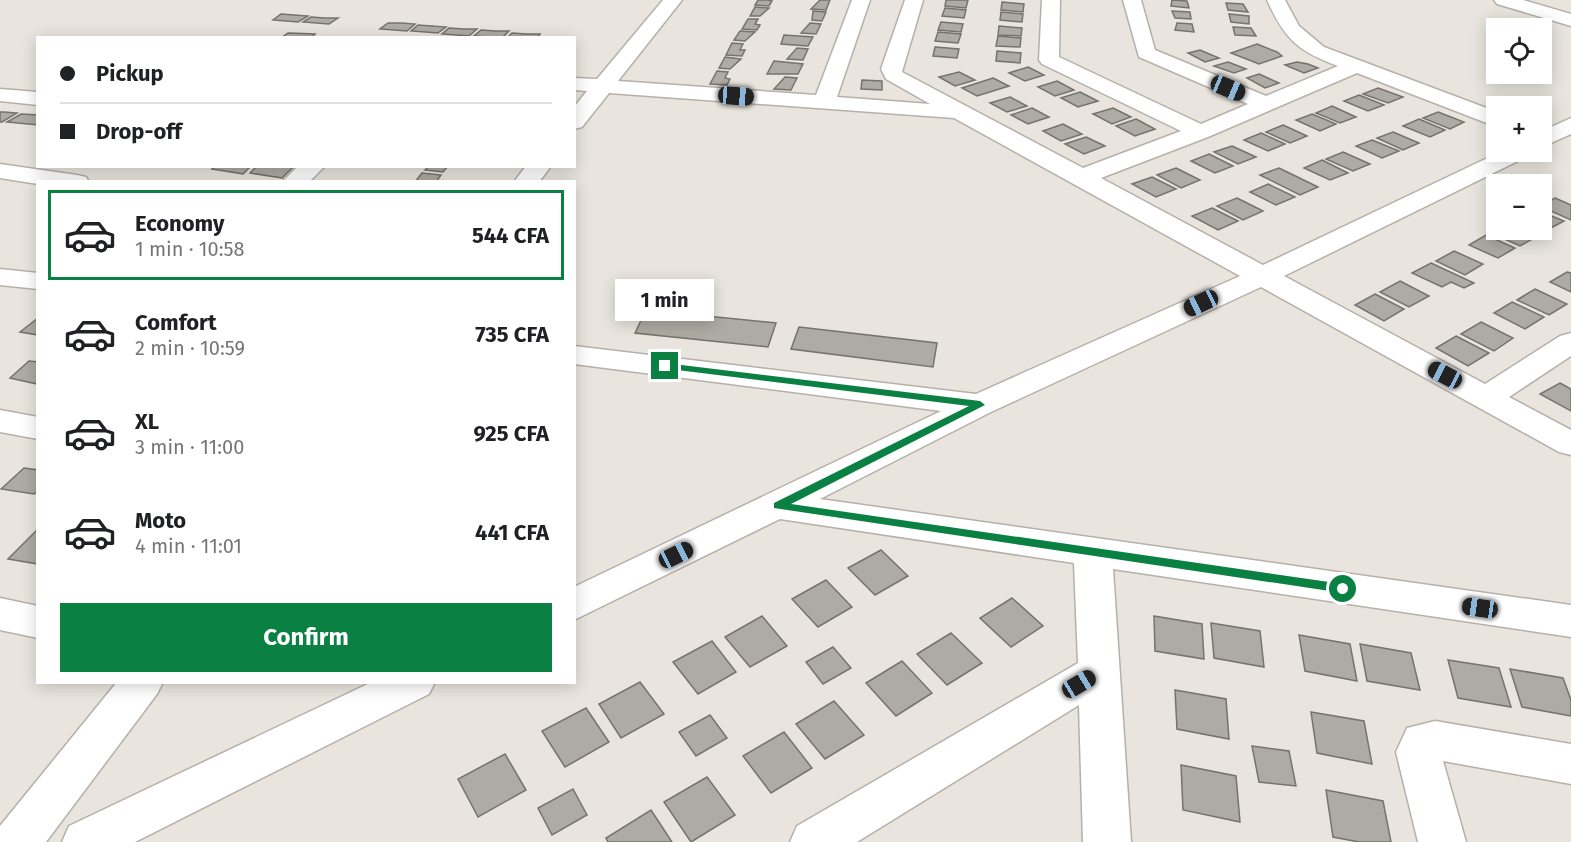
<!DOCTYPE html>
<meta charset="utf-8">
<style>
:root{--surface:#fff;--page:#f2f2f2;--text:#202124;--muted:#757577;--line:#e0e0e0;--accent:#0b8043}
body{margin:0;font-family:"Fira Sans",sans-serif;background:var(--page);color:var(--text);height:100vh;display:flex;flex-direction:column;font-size:22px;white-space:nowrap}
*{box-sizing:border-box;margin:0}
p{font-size:20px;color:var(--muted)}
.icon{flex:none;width:33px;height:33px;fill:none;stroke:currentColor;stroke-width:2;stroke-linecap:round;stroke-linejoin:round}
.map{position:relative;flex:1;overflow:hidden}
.panel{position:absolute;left:36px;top:180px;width:540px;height:504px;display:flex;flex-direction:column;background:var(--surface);border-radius:0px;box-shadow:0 3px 15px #0003}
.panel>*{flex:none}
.top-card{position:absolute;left:36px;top:36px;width:540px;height:132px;border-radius:0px;box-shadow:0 3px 15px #0003;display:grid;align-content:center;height:132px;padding:0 24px;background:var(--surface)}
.tools{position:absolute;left:1486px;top:18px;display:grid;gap:12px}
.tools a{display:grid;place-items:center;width:66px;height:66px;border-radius:0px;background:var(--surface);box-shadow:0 3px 15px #0003;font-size:30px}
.end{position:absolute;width:27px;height:27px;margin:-14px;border:8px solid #0b8043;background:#fff;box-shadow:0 0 0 3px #fff}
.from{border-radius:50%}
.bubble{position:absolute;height:42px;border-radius:0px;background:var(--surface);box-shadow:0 3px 15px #0003;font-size:20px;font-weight:700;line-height:42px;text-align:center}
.car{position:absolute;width:18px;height:36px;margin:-18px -9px;border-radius:8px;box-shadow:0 0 4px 2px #0007;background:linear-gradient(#222 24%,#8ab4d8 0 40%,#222 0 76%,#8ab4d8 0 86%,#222 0)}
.top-card b{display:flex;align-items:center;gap:21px;height:57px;font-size:22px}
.top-card b+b{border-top:2px solid var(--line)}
.top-card i{width:15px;height:15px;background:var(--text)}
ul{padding:10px 0 0;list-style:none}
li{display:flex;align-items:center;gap:18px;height:90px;margin:0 12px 9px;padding:0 12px;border:3px solid transparent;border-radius:0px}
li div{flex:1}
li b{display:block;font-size:22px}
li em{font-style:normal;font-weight:700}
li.current{border-color:var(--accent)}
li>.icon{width:54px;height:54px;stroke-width:1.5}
.primary-button{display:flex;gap:12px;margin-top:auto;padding:12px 24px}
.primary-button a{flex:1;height:69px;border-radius:0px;background:var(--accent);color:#fff;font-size:24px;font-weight:700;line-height:69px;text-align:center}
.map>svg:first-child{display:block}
.building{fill:#aeaaa4;stroke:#76726c;stroke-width:1.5}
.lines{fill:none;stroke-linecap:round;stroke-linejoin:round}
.minor-casing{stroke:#b5b0aa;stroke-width:3}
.minor{fill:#fff;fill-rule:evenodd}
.route{fill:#0b8043}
</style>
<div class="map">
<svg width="1571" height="842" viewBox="0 0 1571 842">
<rect width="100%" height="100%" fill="#e9e5de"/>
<g class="building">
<path d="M758 0H768L772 1 769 6 755 5Z"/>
<path d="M820 0H830L826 10 811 9Z"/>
<path d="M946 0H968L966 8 945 6Z"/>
<path d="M1172 0 1187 1 1189 8 1171 6Z"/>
<path d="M1002 2 1024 4 1023 12 1001 10Z"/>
<path d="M1226 3 1243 4 1248 12 1228 10Z"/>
<path d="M755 7 769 8 760 16H750Z"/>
<path d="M945 8 966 10 964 18 942 16Z"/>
<path d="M813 11 826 12 822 21 812 20Z"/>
<path d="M1172 11 1190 12 1191 19 1175 18Z"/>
<path d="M1001 12 1023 14 1022 22 1000 20Z"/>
<path d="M281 14 294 15 308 16 298 22 273 20Z"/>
<path d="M1229 14 1249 16V24L1231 22Z"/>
<path d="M311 17 325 18H338L329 24 303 22Z"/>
<path d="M748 19H758L755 24 760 25 757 30 742 29Z"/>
<path d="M941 22 963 24 961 32 938 30Z"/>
<path d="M388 23H402L415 24 407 31 380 29Z"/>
<path d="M810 23 821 24 816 34 801 33Z"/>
<path d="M1177 23 1192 24 1194 32 1175 30Z"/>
<path d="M418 25 446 27 438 33 411 31Z"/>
<path d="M999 26 1022 28 1021 36 998 35Z"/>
<path d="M1233 27 1251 28 1256 36 1235 35Z"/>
<path d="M449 28 463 29H477L469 36 442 34Z"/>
<path d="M481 30 495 31H509L502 38 474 36Z"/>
<path d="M740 31 755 32 745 41 734 40Z"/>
<path d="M938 32 961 34 958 43 935 41Z"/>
<path d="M288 33 315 34 311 38H281Z"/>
<path d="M512 33 526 34H540L537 38H507Z"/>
<path d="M784 35 813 37 808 46 781 44Z"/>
<path d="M998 36 1021 38 1020 47 996 46Z"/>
<path d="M732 43 743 44 740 50H745L742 56 726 55Z"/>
<path d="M1257 44 1277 52 1282 56 1259 64 1231 53Z"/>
<path d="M935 47 959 49 957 58 933 56Z"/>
<path d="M797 48 808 49 803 60 787 59Z"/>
<path d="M1200 50 1219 58 1205 62 1188 53Z"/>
<path d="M997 51 1021 53 1020 63 996 61Z"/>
<path d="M725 57 741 59 730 69 719 68Z"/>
<path d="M774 61 803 64 798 74H767Z"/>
<path d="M1228 62 1246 69 1234 73 1214 66Z"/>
<path d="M1297 62 1308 64 1318 68 1304 73 1285 65Z"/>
<path d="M1028 67 1044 75 1025 81 1009 73Z"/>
<path d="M717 71 728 72 725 78 730 79 727 85 710 84Z"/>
<path d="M959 72 975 80 955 86 939 77Z"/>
<path d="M1259 74 1279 83 1265 88 1247 78Z"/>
<path d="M785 77 797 78 791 90 774 89Z"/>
<path d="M993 78 1009 86 977 96 962 88Z"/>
<path d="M862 80 882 81V90L861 89Z"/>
<path d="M1057 81 1074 90 1055 96 1038 87Z"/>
<path d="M1378 88 1403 97 1388 103 1363 94Z"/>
<path d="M1080 92 1098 101 1078 107 1061 98Z"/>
<path d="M1359 95 1384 105 1368 111 1344 101Z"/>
<path d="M1010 97 1027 106 1007 112 990 103Z"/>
<path d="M1332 106 1356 117 1340 123 1316 113Z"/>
<path d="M1032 108 1049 117 1028 124 1011 115Z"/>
<path d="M1113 108 1131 117 1112 124 1093 114Z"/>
<path d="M0 112H4L17 113 2 122H0Z"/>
<path d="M1438 112 1464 122 1450 129 1423 118Z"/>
<path d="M21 114 38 115V125L7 122Z"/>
<path d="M1312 114 1336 124 1320 131 1296 120Z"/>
<path d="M1136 119 1155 129 1135 136 1116 126Z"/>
<path d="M1419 119 1445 130 1430 137 1403 126Z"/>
<path d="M1063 124 1082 134 1061 141 1043 131Z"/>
<path d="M1283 125 1307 136 1290 143 1266 132Z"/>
<path d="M1393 132 1419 143 1403 150 1377 138Z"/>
<path d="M1261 133 1285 144 1268 151 1244 140Z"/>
<path d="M1086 137 1105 146 1084 154 1065 144Z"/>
<path d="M1372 140 1399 151 1382 158 1356 146Z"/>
<path d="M1232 146 1256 157 1238 164 1214 152Z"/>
<path d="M1343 152 1370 164 1353 171 1326 159Z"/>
<path d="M1209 154 1233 166 1215 173 1191 161Z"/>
<path d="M1322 160 1348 173 1330 180 1304 168Z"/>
<path d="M215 166H251L243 174 212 169Z"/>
<path d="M257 166H285L293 167 282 178 250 173Z"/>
<path d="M429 166H448L443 172 425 170Z"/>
<path d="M1176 168 1200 180 1181 188 1157 175Z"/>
<path d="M1279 168 1318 187 1300 195 1260 175Z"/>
<path d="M422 173 441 175 436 182H415Z"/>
<path d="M1152 177 1176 189 1156 197 1132 184Z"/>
<path d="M1268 184 1295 197 1276 205 1250 192Z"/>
<path d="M1237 198 1263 211 1243 220 1217 206Z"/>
<path d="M1555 198 1571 205V220L1542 207V200L1548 202Z"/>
<path d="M1212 208 1238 221 1218 230 1192 216Z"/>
<path d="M1542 212 1564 221 1547 230 1542 228Z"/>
<path d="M1498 230H1520L1536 237 1520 246 1491 233Z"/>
<path d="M1486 235 1515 248 1498 258 1469 245Z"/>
<path d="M1454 251 1483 264 1465 275 1436 261Z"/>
<path d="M1431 263 1474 283 1464 288 1451 282 1442 287 1412 273Z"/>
<path d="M1567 272 1571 273V292L1550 282Z"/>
<path d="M1400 281 1429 296 1409 307 1380 292Z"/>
<path d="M1535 289 1567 304 1549 315 1517 300Z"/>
<path d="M1375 294 1404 309 1384 321 1355 305Z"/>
<path d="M1512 302 1544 317 1525 329 1494 313Z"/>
<path d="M646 310 776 323 768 347 635 333Z"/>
<path d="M38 318V335L20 332Z"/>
<path d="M1481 322 1513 338 1494 351 1461 334Z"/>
<path d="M799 327 937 343 933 367 791 349Z"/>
<path d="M1456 336 1489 353 1468 366 1436 348Z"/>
<path d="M29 361 38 362 37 384 10 378Z"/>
<path d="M1560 383 1571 389V411L1540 394Z"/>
<path d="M24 468 38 470V491L34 494 1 489Z"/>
<path d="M38 529V564L8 559Z"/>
<path d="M881 550 908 576 875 595 848 568Z"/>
<path d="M826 580 852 607 818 627 792 599Z"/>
<path d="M1012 598 1043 626 1011 647 980 618Z"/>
<path d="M762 616 787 646 750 667 725 637Z"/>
<path d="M1154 616 1202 624 1204 659 1155 651Z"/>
<path d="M1211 623 1260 631 1264 667 1214 658Z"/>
<path d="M951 633 982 663 947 685 917 654Z"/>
<path d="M1299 635 1350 644 1357 681 1305 671Z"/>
<path d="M712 641 736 672 698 694 673 662Z"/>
<path d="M1360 644 1411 653 1420 690 1367 681Z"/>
<path d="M833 647 851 668 823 684 806 662Z"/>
<path d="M1448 660 1499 668 1511 707 1458 698Z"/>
<path d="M902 661 932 693 896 716 866 683Z"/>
<path d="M1510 669 1563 678 1571 700V716L1522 707Z"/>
<path d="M640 682 664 714 621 738 599 704Z"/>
<path d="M1175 690 1226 699 1229 739 1177 729Z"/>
<path d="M834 701 864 735 825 759 796 724Z"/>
<path d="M586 708 609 742 565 767 542 731Z"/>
<path d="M1311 712 1364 721 1372 764 1317 753Z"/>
<path d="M710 715 727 738 696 756 679 732Z"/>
<path d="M784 732 812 768 771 793 743 756Z"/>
<path d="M1252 746 1289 751 1296 786 1259 782Z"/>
<path d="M505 754 526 790 478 817 458 779Z"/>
<path d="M1181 765 1236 776 1240 822 1183 810Z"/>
<path d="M707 777 735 815 691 842 664 802Z"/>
<path d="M573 789 587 815 552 835 538 808Z"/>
<path d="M1326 790 1383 801 1391 842H1359L1333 837Z"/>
<path d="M651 810 672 842H608L606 838Z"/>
</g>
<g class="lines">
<defs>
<g id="minor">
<path d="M663 0H682L618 81 816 95 852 0H870L837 97 930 104 886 79 881 69 905 0H923L902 72 1083 168 1181 131 1042 64 1039 60 1042 0H1060L1059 57 1201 124 1248 104 1139 57 1123 0H1141L1155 50 1266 96 1338 66C1298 51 1285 40 1267 0H1285L1299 26 1324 47 1497 112V127L1357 73 1208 137 1101 178 1263 265 1500 152H1529L1526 157 1284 276 1485 384 1560 336 1571 333V356L1509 397 1571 430V455L1559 452 1261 287 991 412 820 499 1571 605V637L1113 569 1131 842H1083L1079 705 857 842H790L797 826 1078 663 1074 563 780 519 574 620V587L941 411 574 364V346L976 394 1240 276 954 118 609 93 582 127 574 129V107L587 91 574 90V78L597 79Z"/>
<path d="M1494 0H1523L1571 14V26L1497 4Z"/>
<path d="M0 89 38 92V105L0 101Z"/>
<path d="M1571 118V134L1542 147V131Z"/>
<path d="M0 164 77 175 86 177 89 182H38V184L0 178Z"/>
<path d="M298 166H325L309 182H282Z"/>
<path d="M526 166H551L539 182H514Z"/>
<path d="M0 269 38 273V289L0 285Z"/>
<path d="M0 410 38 417V439L0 432Z"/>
<path d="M0 598 38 606V638L0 630Z"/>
<path d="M117 682H163L157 694 46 842H0V826Z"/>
<path d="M372 682H435L429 694 135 842H62L69 826Z"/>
<path d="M1435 721 1571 744V784L1443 761 1466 842H1418L1396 752 1407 728Z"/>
</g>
</defs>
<use href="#minor" class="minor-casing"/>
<use href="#minor" class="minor"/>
</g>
<path class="route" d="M665 363 980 401 985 405 791 504 1343 584 1349 589 1343 593 774 508V503L969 406 661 368V364Z"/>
</svg>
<div class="tools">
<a><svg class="icon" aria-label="locate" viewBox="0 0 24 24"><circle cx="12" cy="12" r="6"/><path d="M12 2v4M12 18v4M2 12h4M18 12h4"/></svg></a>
<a>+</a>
<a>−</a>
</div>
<i class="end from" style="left:1343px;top:589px"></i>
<i class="end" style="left:665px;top:366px"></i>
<div class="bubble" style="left:615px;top:279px;width:99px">1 min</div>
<i class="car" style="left:1228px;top:88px;rotate:113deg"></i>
<i class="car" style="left:736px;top:96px;rotate:94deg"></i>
<i class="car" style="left:1201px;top:303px;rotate:245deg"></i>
<i class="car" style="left:1445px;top:375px;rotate:298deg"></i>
<i class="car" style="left:676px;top:555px;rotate:64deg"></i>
<i class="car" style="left:1480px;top:608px;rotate:278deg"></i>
<i class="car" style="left:1079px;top:684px;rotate:59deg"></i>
<div class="top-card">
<b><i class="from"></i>Pickup</b>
<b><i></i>Drop-off</b>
</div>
<section class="panel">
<ul>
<li class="current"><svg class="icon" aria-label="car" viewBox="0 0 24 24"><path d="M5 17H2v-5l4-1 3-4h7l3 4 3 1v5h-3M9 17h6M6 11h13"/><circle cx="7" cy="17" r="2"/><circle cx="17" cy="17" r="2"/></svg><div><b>Economy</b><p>1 min · 10:58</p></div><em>544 CFA</em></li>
<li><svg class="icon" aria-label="car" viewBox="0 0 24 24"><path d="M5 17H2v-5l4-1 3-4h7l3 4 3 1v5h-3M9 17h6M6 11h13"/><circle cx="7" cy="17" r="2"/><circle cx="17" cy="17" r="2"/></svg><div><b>Comfort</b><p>2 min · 10:59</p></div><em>735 CFA</em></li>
<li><svg class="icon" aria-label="car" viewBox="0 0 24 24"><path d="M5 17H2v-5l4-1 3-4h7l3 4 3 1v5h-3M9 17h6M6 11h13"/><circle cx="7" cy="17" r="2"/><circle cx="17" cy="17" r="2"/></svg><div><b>XL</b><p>3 min · 11:00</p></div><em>925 CFA</em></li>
<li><svg class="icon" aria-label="car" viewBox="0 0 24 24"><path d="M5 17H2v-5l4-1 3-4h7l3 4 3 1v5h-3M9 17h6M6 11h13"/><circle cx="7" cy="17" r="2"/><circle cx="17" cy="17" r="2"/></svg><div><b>Moto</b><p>4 min · 11:01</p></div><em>441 CFA</em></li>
</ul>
<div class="primary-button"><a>Confirm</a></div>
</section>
</div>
